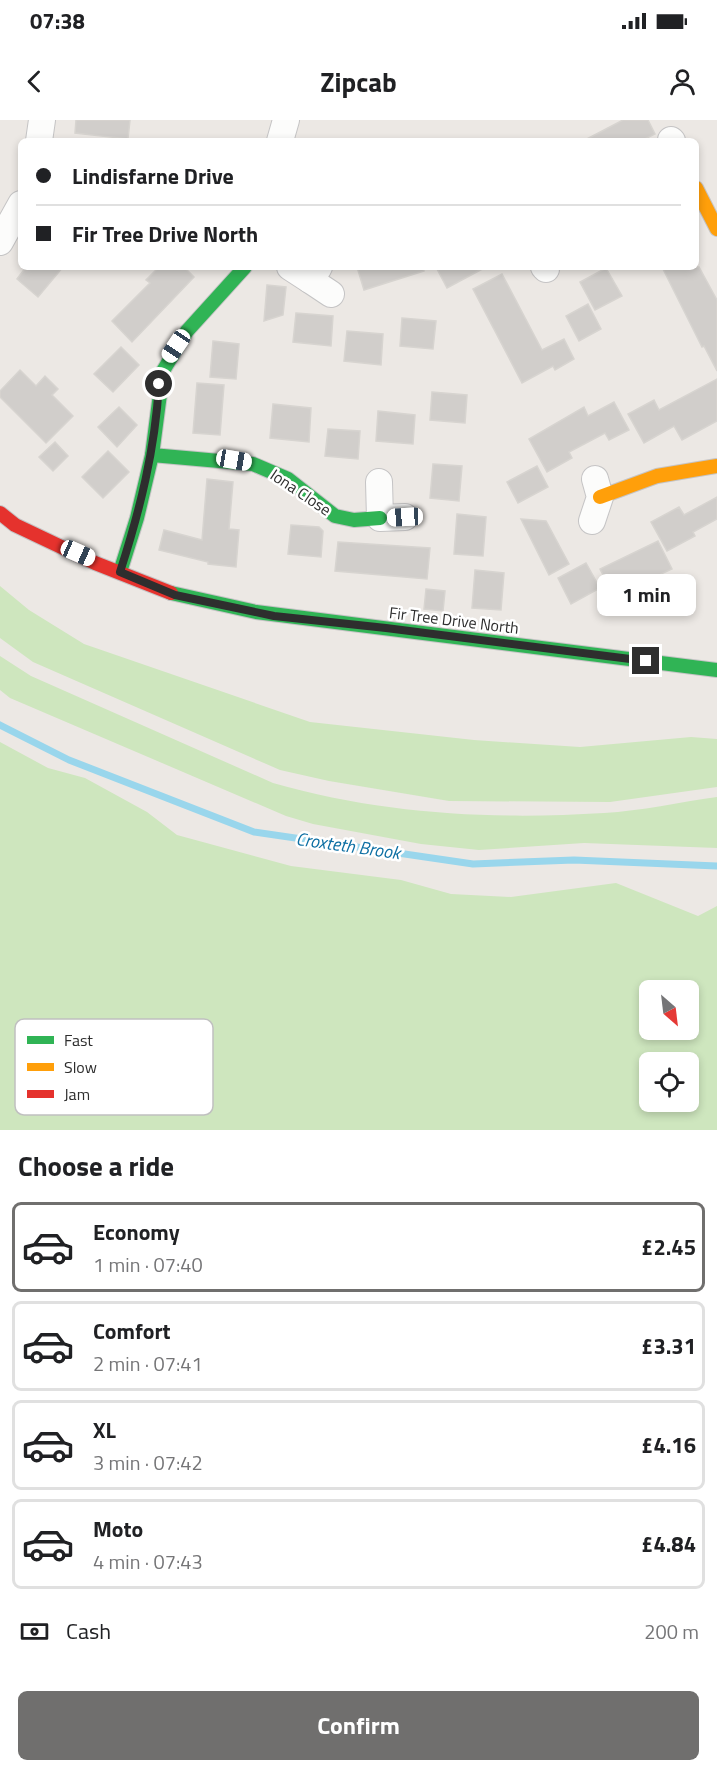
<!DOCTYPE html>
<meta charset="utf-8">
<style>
:root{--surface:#fff;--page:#f2f2f2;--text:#202124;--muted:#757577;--line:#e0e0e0;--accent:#706f6e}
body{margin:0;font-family:"Titillium Web",sans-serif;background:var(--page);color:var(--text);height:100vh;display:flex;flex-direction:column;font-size:22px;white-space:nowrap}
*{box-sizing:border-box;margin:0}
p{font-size:20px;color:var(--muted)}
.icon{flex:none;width:33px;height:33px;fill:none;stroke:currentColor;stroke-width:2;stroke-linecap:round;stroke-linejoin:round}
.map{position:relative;height:1010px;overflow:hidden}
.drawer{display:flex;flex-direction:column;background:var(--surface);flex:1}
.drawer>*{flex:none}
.top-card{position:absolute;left:18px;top:18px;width:681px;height:132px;border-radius:9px;box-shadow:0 3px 9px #0003;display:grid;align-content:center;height:132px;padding:0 18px;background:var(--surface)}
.needle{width:39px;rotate:152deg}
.controls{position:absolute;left:639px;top:860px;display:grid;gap:12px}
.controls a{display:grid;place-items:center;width:60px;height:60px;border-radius:9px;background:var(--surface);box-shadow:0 3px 9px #0003;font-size:30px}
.end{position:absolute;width:27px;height:27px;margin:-14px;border:8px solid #2e2e2e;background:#fff;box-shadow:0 0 0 3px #fff}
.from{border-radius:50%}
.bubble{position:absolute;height:42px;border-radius:9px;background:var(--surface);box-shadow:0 3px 9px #0003;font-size:20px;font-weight:700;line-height:42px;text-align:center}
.car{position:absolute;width:18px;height:36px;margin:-18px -9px;border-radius:8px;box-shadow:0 0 4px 2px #0007;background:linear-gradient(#fff 24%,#345 0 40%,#fff 0 76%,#345 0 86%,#fff 0)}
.top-card b{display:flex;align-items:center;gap:21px;height:57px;font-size:22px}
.top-card b+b{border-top:2px solid var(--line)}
.top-card i{width:15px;height:15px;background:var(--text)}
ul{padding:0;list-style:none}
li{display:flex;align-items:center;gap:18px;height:90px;margin:0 12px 9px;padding:0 6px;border:3px solid var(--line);border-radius:9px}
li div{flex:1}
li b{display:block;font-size:22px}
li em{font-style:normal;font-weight:700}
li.current{border-color:var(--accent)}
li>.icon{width:54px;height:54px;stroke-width:1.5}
h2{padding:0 18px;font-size:27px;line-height:72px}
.pay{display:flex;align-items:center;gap:15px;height:66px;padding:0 18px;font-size:22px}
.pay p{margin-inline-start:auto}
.action{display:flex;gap:12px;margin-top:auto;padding:12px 18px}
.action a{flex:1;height:69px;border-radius:9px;background:var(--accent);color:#fff;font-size:24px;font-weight:700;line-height:69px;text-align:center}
.status{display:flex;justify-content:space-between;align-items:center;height:42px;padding:0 30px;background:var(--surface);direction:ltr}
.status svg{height:16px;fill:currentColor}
header{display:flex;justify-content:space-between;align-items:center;height:78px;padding:0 18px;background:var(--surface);font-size:27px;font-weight:700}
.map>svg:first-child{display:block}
.green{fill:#cee6be;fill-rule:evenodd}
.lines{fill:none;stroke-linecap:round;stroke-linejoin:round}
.stream{stroke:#99d6ec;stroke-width:7}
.building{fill:#d1cecb;stroke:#d7d4d0;stroke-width:1.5}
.street-casing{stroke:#c5c4c5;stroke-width:28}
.fast-casing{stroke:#c5c4c5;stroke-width:16}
.slow-casing{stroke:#c5c4c5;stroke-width:16}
.jam-casing{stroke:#c5c4c5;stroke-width:16}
.street{stroke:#fcfcfb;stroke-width:26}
.fast{stroke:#30b455;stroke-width:14}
.slow{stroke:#ff9f0a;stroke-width:14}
.jam{stroke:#e5322d;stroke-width:14}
.route{stroke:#2e2e2e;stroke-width:8}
.labels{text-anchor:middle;stroke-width:5;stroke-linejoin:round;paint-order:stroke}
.street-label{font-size:16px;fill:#2e2e2e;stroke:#fff}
.water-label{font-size:18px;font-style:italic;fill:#0d6fa3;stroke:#fff}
.key{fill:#fff;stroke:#c0c0c0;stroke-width:1.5}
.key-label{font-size:16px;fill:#2e2e2e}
</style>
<div class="status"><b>07:38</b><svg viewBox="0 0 49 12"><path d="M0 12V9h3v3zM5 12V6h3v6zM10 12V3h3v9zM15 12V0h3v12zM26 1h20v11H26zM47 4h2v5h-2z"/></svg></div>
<header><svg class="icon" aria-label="back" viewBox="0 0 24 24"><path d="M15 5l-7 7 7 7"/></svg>Zipcab<svg class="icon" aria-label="person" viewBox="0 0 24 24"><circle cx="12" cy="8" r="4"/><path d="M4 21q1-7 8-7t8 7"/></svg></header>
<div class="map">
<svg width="717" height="1010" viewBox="0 0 717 1010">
<rect width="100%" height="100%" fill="#ece8e4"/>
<g class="green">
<path d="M0 466 29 490 84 524 310 602 474 620 580 627 691 617 717 619V667L610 682 449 681 329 661 280 650 33 542 0 518Z"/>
<path d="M0 536 31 556 273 663C382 694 491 700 604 693 641 691 680 682 717 677V728L584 723 479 730 421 724 313 704 286 696 10 578 0 570Z"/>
<path d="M0 622 48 648 85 658 147 692 177 715 291 746 401 760 451 774 511 777 616 763 698 796 717 786V1010H0ZM650 870H688V909H650ZM650 942H688V981H650Z"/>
</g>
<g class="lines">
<path class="stream" d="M0 605 69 640 254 712 473 744 574 740 717 746"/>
</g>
<g class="building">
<path d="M76 0H130L128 19 75 13Z"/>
<path d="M623 0H648L655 14 641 21H583Z"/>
<path d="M26 147H63L38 177 17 159Z"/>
<path d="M159 147H184L194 157 132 222 112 201 150 163 146 160Z"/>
<path d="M357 147H423L424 151 364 170Z"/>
<path d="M436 147H486L447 168Z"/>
<path d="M662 147H699L717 180V251L704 226 702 227Z"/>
<path d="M606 148 622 176 595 190 580 162Z"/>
<path d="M502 154 542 230 564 219 574 239 555 250 553 246 522 263 473 169Z"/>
<path d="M267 165 286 167 283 195 264 201Z"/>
<path d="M588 184 601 209 579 221 566 196Z"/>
<path d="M296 193 333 196 331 226 293 222Z"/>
<path d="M402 198 436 201 433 229 400 226Z"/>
<path d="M347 211 383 214 381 245 344 241Z"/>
<path d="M213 221 239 224 236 259 210 257Z"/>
<path d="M121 227 139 245 113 272 94 254Z"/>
<path d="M20 250 36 266 45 256 58 269 52 275 73 296 46 323 0 277V271Z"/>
<path d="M717 259V301L682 320 674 306 644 323 628 294 654 280 659 290Z"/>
<path d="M197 263 224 265 220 315 193 313Z"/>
<path d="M432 272 467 275 465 303 430 300Z"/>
<path d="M614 282 629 310 609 320 605 313 569 332 572 338 547 352 529 319 584 287 588 296Z"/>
<path d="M273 284 311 288 309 322 270 318Z"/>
<path d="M119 287 137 305 117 327 98 307Z"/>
<path d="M378 291 415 295 413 324 376 321Z"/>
<path d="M328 309 360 311 358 339 325 336Z"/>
<path d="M55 322 68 336 53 351 39 337Z"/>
<path d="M108 331 129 352 103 378 82 357Z"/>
<path d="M433 344 462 346 459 381 430 378Z"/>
<path d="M537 346 548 367 518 383 507 362Z"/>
<path d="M207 359 233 362 229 409 239 410 236 447 208 444V442L159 430 164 410 202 420Z"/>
<path d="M717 377V399L693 412 695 416 667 431 651 402 679 387 684 395Z"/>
<path d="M457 394 486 397 483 436 454 434Z"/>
<path d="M521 399 546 401 569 444 549 455Z"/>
<path d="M291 405 319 407 323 411 321 437 288 434Z"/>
<path d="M658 421 672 449 614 476 600 449Z"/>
<path d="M338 422 430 428 427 459 335 451Z"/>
<path d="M586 443 600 468 571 484 558 458Z"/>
<path d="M475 450 504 453 501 490 472 488Z"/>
<path d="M426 469 445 471 443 491 424 489Z"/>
</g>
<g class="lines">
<defs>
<g id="street">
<path d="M671 20 672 21"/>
<path d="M39 21 42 0"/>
<path d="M280 21 286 0"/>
<path d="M0 122 21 84"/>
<path d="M290 147 310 160"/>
<path d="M319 147 310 160 331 174"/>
<path d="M544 147 546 149"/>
<path d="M379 362 380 398 405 397"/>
<path d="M592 401 600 377 595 359"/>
</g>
<g id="fast">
<path d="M152 335 253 344 288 359 335 396 354 400 380 398"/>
<path d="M120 452 137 398 152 335 163 251 187 211 245 147"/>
<path d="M171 473 256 492 717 550"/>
</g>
<g id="slow">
<path d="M696 68 717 109"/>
<path d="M600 377 657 356 717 346"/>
</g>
<path id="jam" d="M0 393 15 405 95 443 171 473"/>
</defs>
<use href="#street" class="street-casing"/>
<use href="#fast" class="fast-casing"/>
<use href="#slow" class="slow-casing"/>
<use href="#jam" class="jam-casing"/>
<use href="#street" class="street"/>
<use href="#fast" class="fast"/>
<use href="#slow" class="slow"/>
<use href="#jam" class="jam"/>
</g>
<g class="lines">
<path class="route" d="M159 264C155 330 140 390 120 452L175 475 274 496 386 508 646 541"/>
</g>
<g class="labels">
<g class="street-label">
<text transform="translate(301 372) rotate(34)" y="6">Iona Close</text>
<text transform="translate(454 500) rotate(7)" y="6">Fir Tree Drive North</text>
</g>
<g class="water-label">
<text transform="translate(348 726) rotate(8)" y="6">Croxteth Brook</text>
</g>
</g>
<rect x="15" y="899" width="198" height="96" rx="9" class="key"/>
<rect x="27" y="916" width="27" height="8" fill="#30b455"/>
<rect x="27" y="943" width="27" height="8" fill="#ff9f0a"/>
<rect x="27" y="970" width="27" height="8" fill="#e5322d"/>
<g class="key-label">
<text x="64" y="926">Fast</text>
<text x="64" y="953">Slow</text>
<text x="64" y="980">Jam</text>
</g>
</svg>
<div class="controls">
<a><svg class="needle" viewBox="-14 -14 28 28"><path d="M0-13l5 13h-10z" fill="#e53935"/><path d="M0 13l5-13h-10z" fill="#757577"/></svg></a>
<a><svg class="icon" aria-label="locate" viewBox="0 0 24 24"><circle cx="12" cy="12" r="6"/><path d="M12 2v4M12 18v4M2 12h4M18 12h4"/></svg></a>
</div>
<i class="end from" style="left:159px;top:264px"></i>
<i class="end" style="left:646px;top:541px"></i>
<div class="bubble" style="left:597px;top:454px;width:99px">1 min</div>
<i class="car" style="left:176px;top:226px;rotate:214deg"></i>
<i class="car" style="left:234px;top:340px;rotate:100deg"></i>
<i class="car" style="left:405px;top:397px;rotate:267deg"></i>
<i class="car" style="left:78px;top:433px;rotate:114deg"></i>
<div class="top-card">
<b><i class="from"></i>Lindisfarne Drive</b>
<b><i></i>Fir Tree Drive North</b>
</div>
</div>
<section class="drawer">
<h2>Choose a ride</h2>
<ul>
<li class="current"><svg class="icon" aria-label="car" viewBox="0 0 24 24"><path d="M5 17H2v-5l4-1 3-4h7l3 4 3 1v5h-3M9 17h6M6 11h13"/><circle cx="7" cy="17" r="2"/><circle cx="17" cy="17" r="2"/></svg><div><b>Economy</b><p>1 min · 07:40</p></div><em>£2.45</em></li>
<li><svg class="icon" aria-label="car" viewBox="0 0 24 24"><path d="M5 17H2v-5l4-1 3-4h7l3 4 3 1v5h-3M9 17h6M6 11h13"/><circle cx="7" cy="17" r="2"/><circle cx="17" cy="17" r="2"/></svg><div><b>Comfort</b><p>2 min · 07:41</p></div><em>£3.31</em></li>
<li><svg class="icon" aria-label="car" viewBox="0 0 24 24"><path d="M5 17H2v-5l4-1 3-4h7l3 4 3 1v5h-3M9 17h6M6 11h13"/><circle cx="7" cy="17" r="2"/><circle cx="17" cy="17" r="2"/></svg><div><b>XL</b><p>3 min · 07:42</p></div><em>£4.16</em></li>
<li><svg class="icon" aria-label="car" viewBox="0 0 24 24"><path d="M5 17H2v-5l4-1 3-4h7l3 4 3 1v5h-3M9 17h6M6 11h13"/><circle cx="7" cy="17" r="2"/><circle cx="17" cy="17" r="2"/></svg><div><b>Moto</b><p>4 min · 07:43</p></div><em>£4.84</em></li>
</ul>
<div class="pay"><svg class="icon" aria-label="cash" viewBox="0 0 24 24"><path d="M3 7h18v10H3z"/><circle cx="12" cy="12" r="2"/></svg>Cash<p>200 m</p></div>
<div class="action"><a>Confirm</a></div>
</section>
